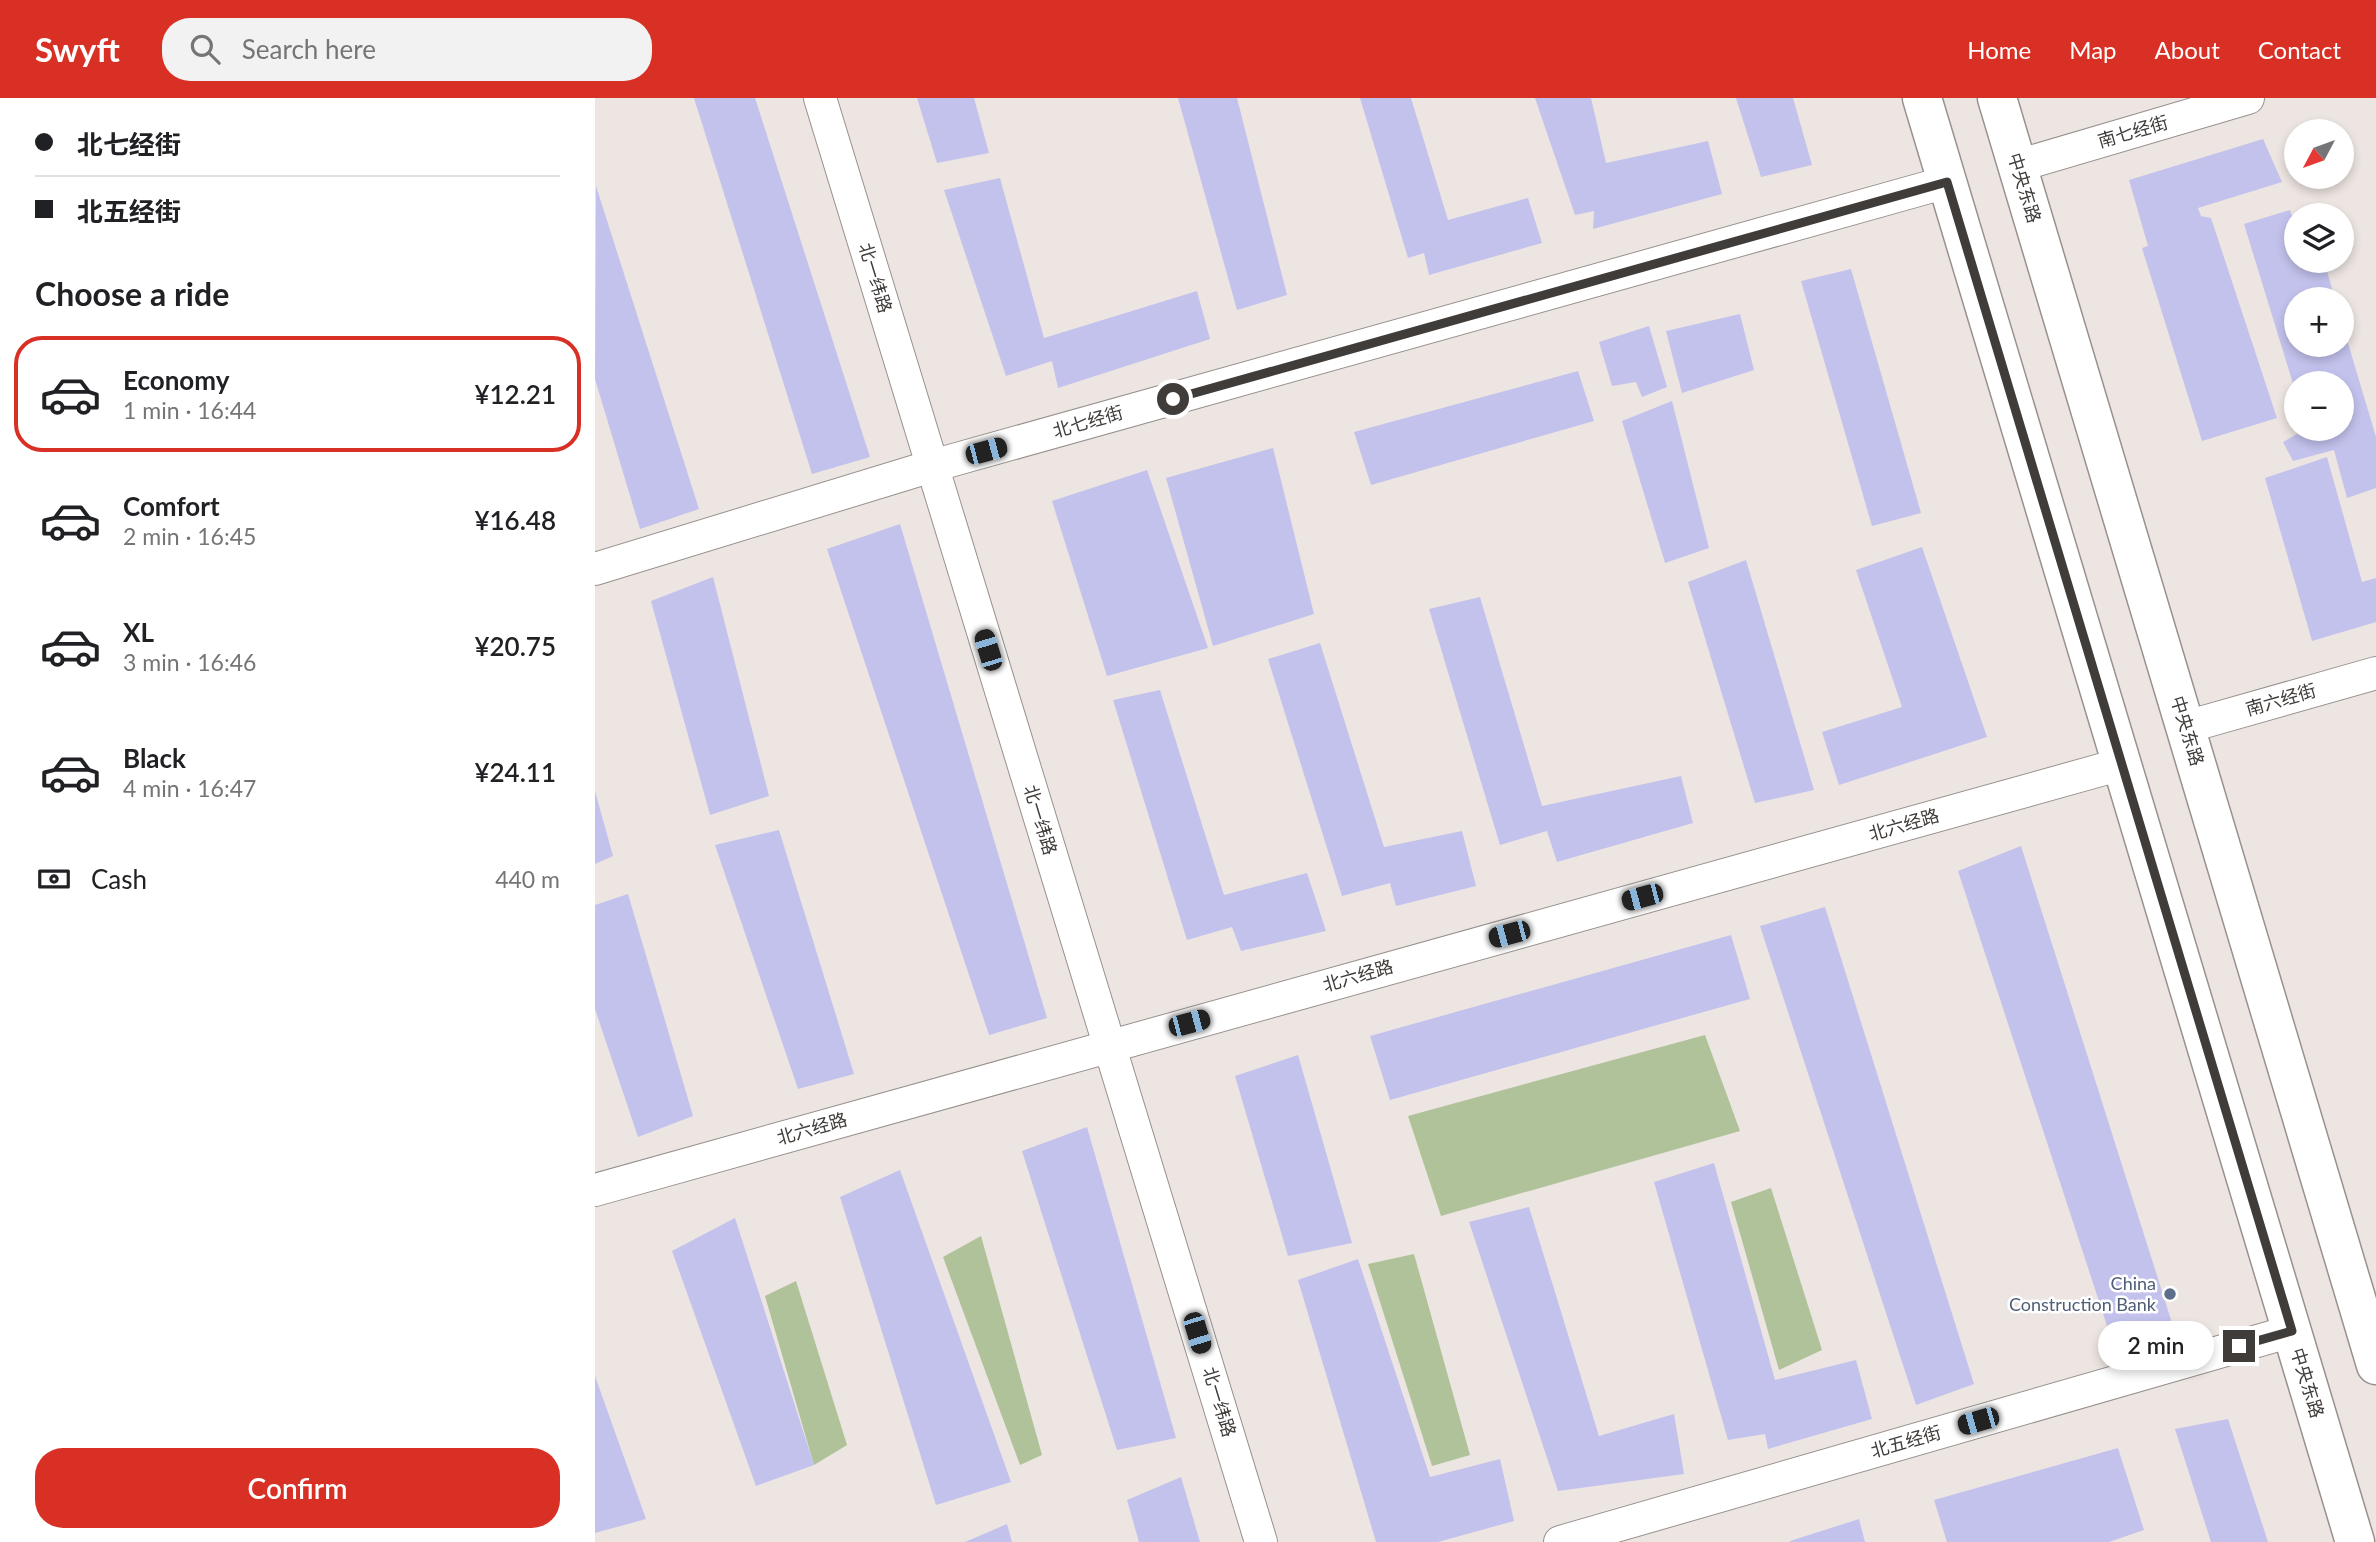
<!DOCTYPE html>
<meta charset="utf-8">
<style>
:root{--surface:#fff;--page:#f2f2f2;--text:#202124;--muted:#757577;--line:#e0e0e0;--accent:#d93025}
body{margin:0;font-family:Lato,"Noto Sans SC",sans-serif;background:var(--page);color:var(--text);height:100vh;display:flex;flex-direction:column;font-size:26px;white-space:nowrap}
*{box-sizing:border-box;margin:0}
p{font-size:23px;color:var(--muted)}
.icon{flex:none;width:38px;height:38px;fill:none;stroke:currentColor;stroke-width:2;stroke-linecap:round;stroke-linejoin:round}
.map{position:relative;flex:1;overflow:hidden}
.sheet{display:flex;flex-direction:column;background:var(--surface);width:595px}
.sheet>*{flex:none}
.top-card{display:grid;align-content:center;height:154px;padding:0 35px;background:var(--surface)}
.needle{width:46px;rotate:229deg}
.controls{position:absolute;left:1689px;top:21px;display:grid;gap:14px}
.controls a{display:grid;place-items:center;width:70px;height:70px;border-radius:50%;background:var(--surface);box-shadow:0 4px 10px #0003;font-size:35px}
.end{position:absolute;width:32px;height:32px;margin:-16px;border:9px solid #3f3c3a;background:#fff;box-shadow:0 0 0 4px #fff}
.from{border-radius:50%}
.bubble{position:absolute;height:49px;border-radius:24px;background:var(--surface);box-shadow:0 4px 10px #0003;font-size:23px;font-weight:600;line-height:49px;text-align:center}
.car{position:absolute;width:21px;height:42px;margin:-21px -10px;border-radius:9px;box-shadow:0 0 5px 2px #0007;background:linear-gradient(#222 24%,#8ab4d8 0 40%,#222 0 76%,#8ab4d8 0 86%,#222 0)}
.top-card b{display:flex;align-items:center;gap:24px;height:66px;font-size:26px}
.top-card b+b{border-top:2px solid var(--line)}
.top-card i{width:18px;height:18px;background:var(--text)}
ul{padding:0;list-style:none}
li{display:flex;align-items:center;gap:21px;height:116px;margin:0 14px 10px;padding:0 21px;border:4px solid transparent;border-radius:28px}
li div{flex:1}
li b{display:block;font-size:26px}
li em{font-style:normal;font-weight:600}
li.active{border-color:var(--accent)}
li>.icon{width:63px;height:63px;stroke-width:1.5}
h2{padding:0 35px;font-size:32px;line-height:84px}
.pay{display:flex;align-items:center;gap:18px;height:77px;padding:0 35px;font-size:26px}
.pay p{margin-inline-start:auto}
.button{display:flex;gap:14px;margin-top:auto;padding:14px 35px}
.button a{flex:1;height:80px;border-radius:28px;background:var(--accent);color:#fff;font-size:28px;font-weight:600;line-height:80px;text-align:center}
header{display:flex;align-items:center;gap:42px;box-sizing:border-box;height:98px;padding:0 35px;background:var(--accent);color:#fff}
header strong{font-size:33px}
nav{display:flex;gap:38px;margin-inline-start:auto;font-size:24px}
.search{width:490px;height:63px;background:var(--page);display:flex;align-items:center;gap:18px;box-sizing:border-box;padding:0 24px;border-radius:28px;color:var(--muted);font-size:26px}
main{display:flex;flex:1;min-height:0}
.map>svg:first-child{display:block}
.green{fill:#afc29a}
.building{fill:#c3c2ed}
.lines{fill:none;stroke-linecap:round;stroke-linejoin:round}
.minor-casing{stroke:#98918d;stroke-width:34}
.major-casing{stroke:#98918d;stroke-width:41}
.minor{stroke:#fff;stroke-width:32}
.major{stroke:#fff;stroke-width:38}
.route{stroke:#3f3c3a;stroke-width:9}
.service-dot{fill:#5c6f8a;stroke:#fff;stroke-width:2.5}
.labels{text-anchor:middle;stroke-width:5;stroke-linejoin:round;paint-order:stroke}
.street-label{font-size:18px;fill:#3f3c3a;stroke:#fff}
.service-label{font-size:18px;fill:#4e5e75;stroke:#fff;text-anchor:end}
</style>
<header>
<strong>Swyft</strong>
<div class="search"><svg class="icon" aria-label="search" viewBox="0 0 24 24"><circle cx="10" cy="10" r="6"/><path d="M15 15l6 6"/></svg>Search here</div>
<nav><a>Home</a><a>Map</a><a>About</a><a>Contact</a></nav>
</header>
<main>
<section class="sheet">
<div class="top-card">
<b><i class="from"></i>北七经街</b>
<b><i></i>北五经街</b>
</div>
<h2>Choose a ride</h2>
<ul>
<li class="active"><svg class="icon" aria-label="car" viewBox="0 0 24 24"><path d="M5 17H2v-5l4-1 3-4h7l3 4 3 1v5h-3M9 17h6M6 11h13"/><circle cx="7" cy="17" r="2"/><circle cx="17" cy="17" r="2"/></svg><div><b>Economy</b><p>1 min · 16:44</p></div><em>¥12.21</em></li>
<li><svg class="icon" aria-label="car" viewBox="0 0 24 24"><path d="M5 17H2v-5l4-1 3-4h7l3 4 3 1v5h-3M9 17h6M6 11h13"/><circle cx="7" cy="17" r="2"/><circle cx="17" cy="17" r="2"/></svg><div><b>Comfort</b><p>2 min · 16:45</p></div><em>¥16.48</em></li>
<li><svg class="icon" aria-label="car" viewBox="0 0 24 24"><path d="M5 17H2v-5l4-1 3-4h7l3 4 3 1v5h-3M9 17h6M6 11h13"/><circle cx="7" cy="17" r="2"/><circle cx="17" cy="17" r="2"/></svg><div><b>XL</b><p>3 min · 16:46</p></div><em>¥20.75</em></li>
<li><svg class="icon" aria-label="car" viewBox="0 0 24 24"><path d="M5 17H2v-5l4-1 3-4h7l3 4 3 1v5h-3M9 17h6M6 11h13"/><circle cx="7" cy="17" r="2"/><circle cx="17" cy="17" r="2"/></svg><div><b>Black</b><p>4 min · 16:47</p></div><em>¥24.11</em></li>
</ul>
<div class="pay"><svg class="icon" aria-label="cash" viewBox="0 0 24 24"><path d="M3 7h18v10H3z"/><circle cx="12" cy="12" r="2"/></svg>Cash<p>440 m</p></div>
<div class="button"><a>Confirm</a></div>
</section>
<div class="map">
<svg width="1781" height="1444" viewBox="0 0 1781 1444">
<rect width="100%" height="100%" fill="#ede5e1"/>
<g class="green">
<path d="M1110 937 1145 1033 846 1118 813 1018Z"/>
<path d="M1176 1090 1227 1252 1184 1272 1136 1104Z"/>
<path d="M386 1138 447 1357 425 1367 348 1159Z"/>
<path d="M819 1156 875 1357 837 1368 773 1166Z"/>
<path d="M201 1183 252 1347 219 1367 170 1198Z"/>
</g>
<g class="building">
<path d="M99 0H160L275 359 217 376Z"/>
<path d="M322 0H379L394 55 342 65Z"/>
<path d="M583 0H642L692 197 642 212Z"/>
<path d="M765 0H816L853 122 933 100 947 145 834 177 829 155 813 160Z"/>
<path d="M940 0H996L1011 65 1113 43 1127 96 998 131 999 113 980 117Z"/>
<path d="M1141 0H1198L1217 67 1166 79Z"/>
<path d="M1668 41 1687 84 1603 110 1606 118 1616 120 1682 320 1607 343 1547 150 1553 148 1534 82Z"/>
<path d="M405 80 449 240 602 193 615 241 463 290 457 263 411 278 349 92Z"/>
<path d="M1 88 104 411 45 431 0 281Z"/>
<path d="M1695 112 1701 133V163H1729L1740 201H1701V247H1746L1747 225 1781 339V390L1752 400 1739 352 1698 363 1688 344 1711 331H1746V285H1701L1700 292 1649 126Z"/>
<path d="M1256 171 1326 415 1277 428 1206 183Z"/>
<path d="M1145 216 1159 272 1087 295 1071 233Z"/>
<path d="M1054 228 1072 289 1047 299 1041 284 1017 288 1004 244Z"/>
<path d="M983 273 999 323 776 387 759 334Z"/>
<path d="M1077 303 1114 450 1070 465 1027 323Z"/>
<path d="M678 350 719 516 618 548 571 380Z"/>
<path d="M1732 359 1767 484 1781 480V524L1717 543 1670 380Z"/>
<path d="M552 372 613 550 512 578 457 403Z"/>
<path d="M305 426 452 920 394 937 232 451Z"/>
<path d="M1327 449 1392 639 1244 687 1227 634 1307 609 1261 472Z"/>
<path d="M1151 462 1219 692 1160 705 1093 484Z"/>
<path d="M118 479 174 698 115 717 56 503Z"/>
<path d="M885 499 947 708 1086 678 1098 725 962 764 952 733 905 747 834 511Z"/>
<path d="M725 545 789 749 867 733 881 788 801 808 795 785 747 798 673 561Z"/>
<path d="M565 592 629 797 712 775 731 833 646 853 637 829 592 842 518 602Z"/>
<path d="M0 693 18 758 0 766Z"/>
<path d="M184 732 259 976 203 991 120 747Z"/>
<path d="M1426 748 1577 1225 1516 1240 1363 773Z"/>
<path d="M33 796 98 1018 43 1039 0 911V807Z"/>
<path d="M1230 809 1379 1286 1321 1307 1165 828Z"/>
<path d="M1136 837 1155 901 795 1002 775 938Z"/>
<path d="M703 957 757 1145 693 1158 640 978Z"/>
<path d="M492 1029 581 1340 522 1352 427 1053Z"/>
<path d="M1119 1065 1180 1282 1261 1262 1277 1321 1173 1351 1170 1336 1133 1342 1059 1084Z"/>
<path d="M305 1072 416 1384 341 1407 245 1099Z"/>
<path d="M934 1109 1004 1338 1079 1316 1089 1376 963 1393 874 1124Z"/>
<path d="M140 1120 219 1367 161 1388 77 1153Z"/>
<path d="M763 1161 835 1379 905 1361 919 1423 843 1444H781L703 1182Z"/>
<path d="M0 1278 51 1421 0 1435Z"/>
<path d="M1633 1321 1673 1444H1616L1580 1331Z"/>
<path d="M1523 1350 1549 1432 1514 1444H1352L1339 1402Z"/>
<path d="M586 1379 605 1444H544L532 1402Z"/>
<path d="M1264 1421 1270 1444H1195V1443Z"/>
<path d="M412 1426 417 1444H370Z"/>
</g>
<g class="lines">
<defs>
<g id="minor">
<path d="M225 0 666 1444"/>
<path d="M1422 68 1653 0"/>
<path d="M0 471 337 368 1352 84"/>
<path d="M1591 629 1781 575"/>
<path d="M0 1092 1527 666"/>
<path d="M965 1444 1697 1233"/>
</g>
<g id="major">
<path d="M1327 0 1760 1444"/>
<path d="M1402 0 1781 1267"/>
</g>
</defs>
<use href="#minor" class="minor-casing"/>
<use href="#major" class="major-casing"/>
<use href="#minor" class="minor"/>
<use href="#major" class="major"/>
</g>
<g class="lines">
<path class="route" d="M578 301 1352 84 1697 1233 1644 1248"/>
</g>
<circle class="service-dot" cx="1575" cy="1196" r="7"/>
<g class="labels">
<g class="street-label">
<text transform="translate(1538 34) rotate(-16)" y="6">南七经街</text>
<text transform="translate(1429 90) rotate(73)" y="6">中央东路</text>
<text transform="translate(280 180) rotate(73)" y="6">北一纬路</text>
<text transform="translate(493 324) rotate(-16)" y="6">北七经街</text>
<text transform="translate(1686 602) rotate(-16)" y="6">南六经街</text>
<text transform="translate(1592 633) rotate(73)" y="6">中央东路</text>
<text transform="translate(445 722) rotate(73)" y="6">北一纬路</text>
<text transform="translate(1309 727) rotate(-16)" y="6">北六经路</text>
<text transform="translate(763 878) rotate(-16)" y="6">北六经路</text>
<text transform="translate(217 1031) rotate(-16)" y="6">北六经路</text>
<text transform="translate(1712 1285) rotate(73)" y="6">中央东路</text>
<text transform="translate(624 1304) rotate(73)" y="6">北一纬路</text>
<text transform="translate(1311 1344) rotate(-16)" y="6">北五经街</text>
</g>
<g class="service-label">
<text x="1561" y="1192">China<tspan x="1561" dy="21">Construction Bank</tspan></text>
</g>
</g>
</svg>
<div class="controls">
<a><svg class="needle" viewBox="-14 -14 28 28"><path d="M0-13l5 13h-10z" fill="#e53935"/><path d="M0 13l5-13h-10z" fill="#757577"/></svg></a>
<a><svg class="icon" aria-label="layers" viewBox="0 0 24 24"><path d="M12 4l9 5-9 5-9-5zM3 14l9 5 9-5"/></svg></a>
<a>+</a>
<a>−</a>
</div>
<i class="end from" style="left:578px;top:301px"></i>
<i class="end" style="left:1644px;top:1248px"></i>
<div class="bubble" style="left:1503px;top:1223px;width:116px">2 min</div>
<i class="car" style="left:391px;top:353px;rotate:75deg"></i>
<i class="car" style="left:393px;top:552px;rotate:343deg"></i>
<i class="car" style="left:1047px;top:799px;rotate:255deg"></i>
<i class="car" style="left:914px;top:836px;rotate:255deg"></i>
<i class="car" style="left:594px;top:925px;rotate:75deg"></i>
<i class="car" style="left:602px;top:1235px;rotate:163deg"></i>
<i class="car" style="left:1383px;top:1323px;rotate:254deg"></i>
</div>
</main>
